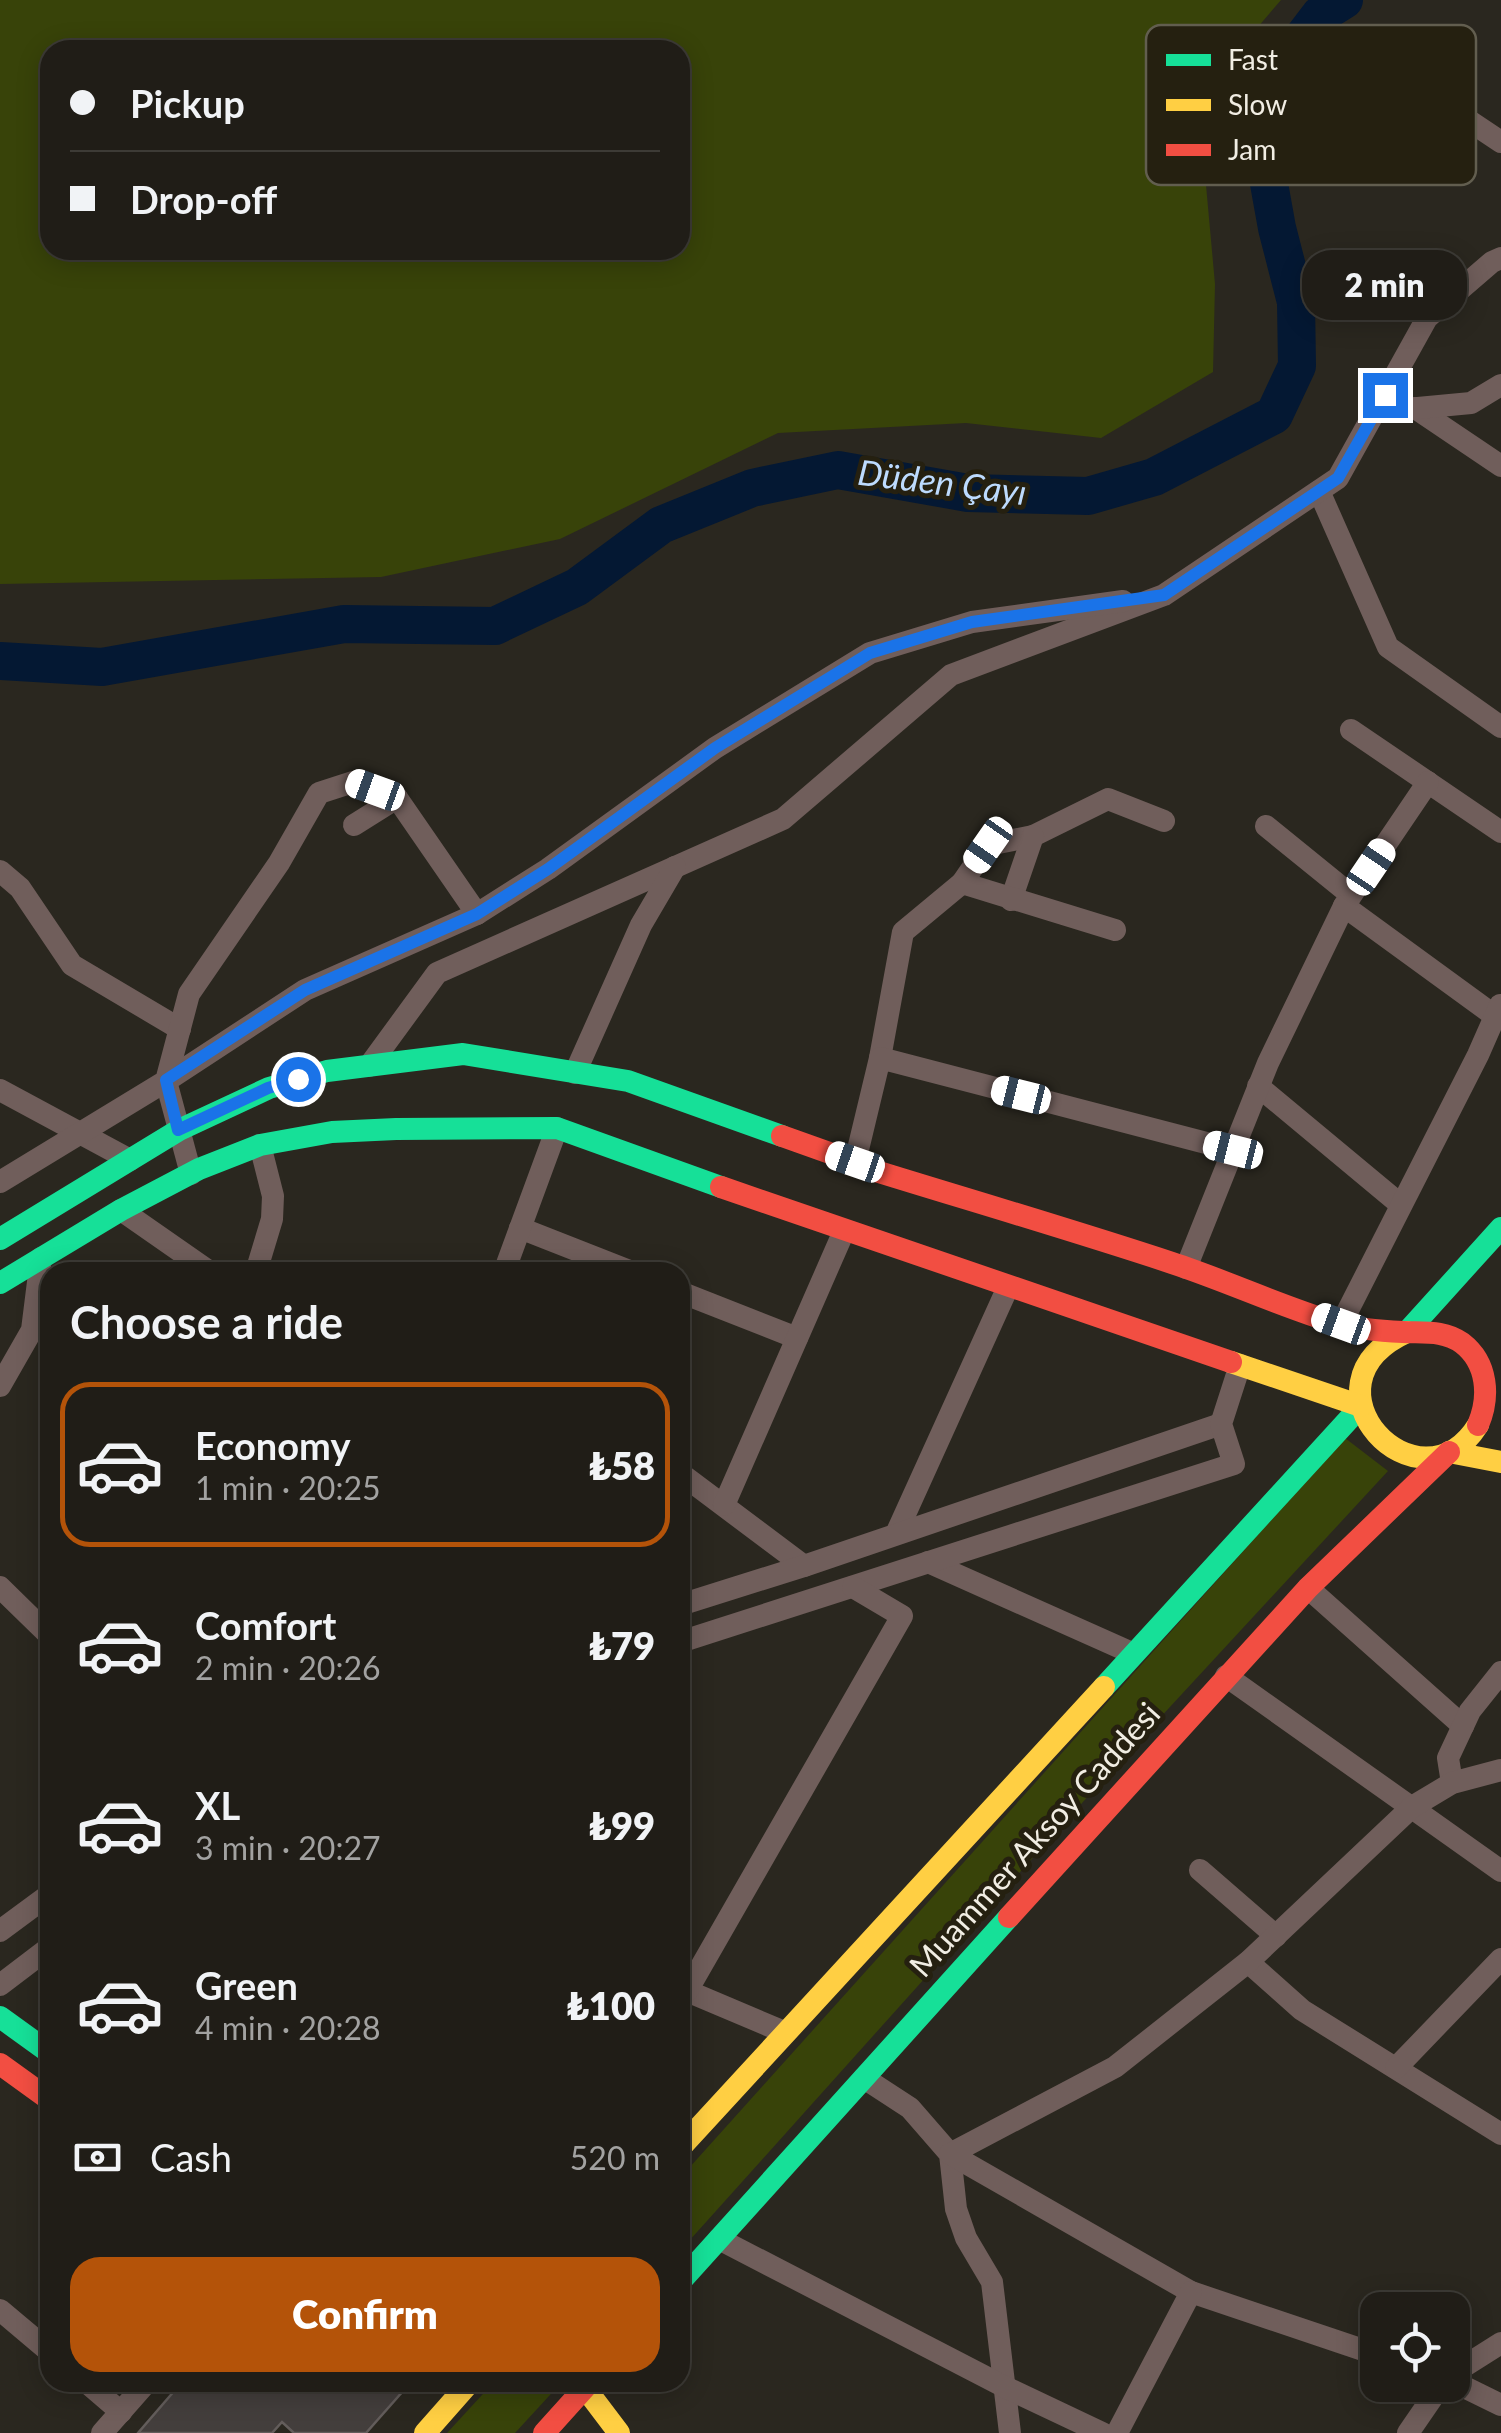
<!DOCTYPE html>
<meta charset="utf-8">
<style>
:root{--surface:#201d17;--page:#282620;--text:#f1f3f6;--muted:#a2a2a1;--line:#3d3b36;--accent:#b45309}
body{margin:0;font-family:Lato,sans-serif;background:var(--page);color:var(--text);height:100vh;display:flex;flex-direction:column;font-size:38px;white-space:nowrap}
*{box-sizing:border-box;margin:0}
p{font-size:32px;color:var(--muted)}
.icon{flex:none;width:55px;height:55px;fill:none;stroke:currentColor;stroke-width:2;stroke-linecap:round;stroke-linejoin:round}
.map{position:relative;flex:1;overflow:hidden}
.drawer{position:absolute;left:40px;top:1262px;width:650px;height:1130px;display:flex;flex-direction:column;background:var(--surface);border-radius:30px;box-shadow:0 5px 25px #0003,0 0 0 2px var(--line)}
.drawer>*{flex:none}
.banner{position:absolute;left:40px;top:40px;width:650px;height:220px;border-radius:30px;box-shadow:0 5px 25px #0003,0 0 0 2px var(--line);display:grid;align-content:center;height:220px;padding:0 30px;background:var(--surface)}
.tools{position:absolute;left:1360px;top:2292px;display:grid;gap:20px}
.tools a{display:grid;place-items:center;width:110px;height:110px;border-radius:20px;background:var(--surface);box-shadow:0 5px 25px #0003,0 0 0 2px var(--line);font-size:50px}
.end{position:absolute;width:45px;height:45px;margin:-22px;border:12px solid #1a73e8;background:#fff;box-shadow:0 0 0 5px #fff}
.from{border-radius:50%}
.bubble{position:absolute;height:70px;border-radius:30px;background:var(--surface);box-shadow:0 5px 25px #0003,0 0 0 2px var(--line);font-size:32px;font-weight:800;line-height:70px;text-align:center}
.car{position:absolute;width:30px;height:60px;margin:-30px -15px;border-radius:12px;box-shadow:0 0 8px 2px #0007;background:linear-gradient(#fff 24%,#345 0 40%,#fff 0 76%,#345 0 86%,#fff 0)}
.banner b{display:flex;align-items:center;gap:35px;height:95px;font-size:38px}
.banner b+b{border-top:2px solid var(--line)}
.banner i{width:25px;height:25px;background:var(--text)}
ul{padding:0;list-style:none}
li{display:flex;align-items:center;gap:30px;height:165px;margin:0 20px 15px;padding:0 10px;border:5px solid transparent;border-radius:30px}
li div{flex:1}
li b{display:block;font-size:38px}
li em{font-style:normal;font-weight:800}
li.current{border-color:var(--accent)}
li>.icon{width:90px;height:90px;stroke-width:1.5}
h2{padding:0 30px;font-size:45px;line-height:120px}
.pay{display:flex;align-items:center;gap:25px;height:110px;padding:0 30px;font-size:38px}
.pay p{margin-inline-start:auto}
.primary-button{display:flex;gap:20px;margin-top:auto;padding:20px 30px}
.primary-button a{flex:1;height:115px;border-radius:30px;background:var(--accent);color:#fff;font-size:40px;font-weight:800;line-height:115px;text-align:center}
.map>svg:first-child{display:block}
.green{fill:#384309;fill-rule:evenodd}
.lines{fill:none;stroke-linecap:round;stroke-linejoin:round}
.river{stroke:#041833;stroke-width:38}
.building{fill:#433e3c;stroke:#635d5b;stroke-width:2.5}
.street{stroke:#705e5b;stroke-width:22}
.fast{stroke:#16e098;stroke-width:22}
.slow{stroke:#ffcf43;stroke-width:22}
.jam{stroke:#f24e42;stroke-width:22}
.route{stroke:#1a73e8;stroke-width:12}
.labels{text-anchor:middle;stroke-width:10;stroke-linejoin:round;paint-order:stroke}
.street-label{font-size:32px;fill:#f1ede3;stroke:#252010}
.water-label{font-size:35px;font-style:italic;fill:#bddbfe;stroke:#252010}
.key{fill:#252010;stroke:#625e4f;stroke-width:2.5}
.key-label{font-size:28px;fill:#f1ede3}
</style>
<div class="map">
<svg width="1501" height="2433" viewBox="0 0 1501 2433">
<rect width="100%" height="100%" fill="#2a271f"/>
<g class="green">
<path d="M0 0H1281L1198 97 1215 284 1213 372 1101 438 966 423 778 433 560 539 381 577 0 584ZM50 50H680V250H50Z"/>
<path d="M1345 1438 1388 1471 1109 1773 680 2251V2178Z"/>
<path d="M493 2383H561L515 2433H447Z"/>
</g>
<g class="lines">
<path class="river" d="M0 661 102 667 344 624 495 626 577 587 661 525 752 488 838 470 968 493 1088 496 1154 477 1274 415 1297 366 1296 302 1277 228 1259 128 1278 70 1320 15 1344 0"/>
</g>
<path class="building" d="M182 2382H411L366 2433H294L282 2422 272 2433H138Z"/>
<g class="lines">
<g class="street">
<path d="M1417 86 1501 142"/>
<path d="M1415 408 1501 466"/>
<path d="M1375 412 1471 403 1501 385"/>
<path d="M1319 491 1388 647 1501 727"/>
<path d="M1351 730 1501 832"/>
<path d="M354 825 397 798"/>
<path d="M1266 826 1351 895"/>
<path d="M0 871 20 888 72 965 180 1029"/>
<path d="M962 883 988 845 1033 836 1108 799 1164 821"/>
<path d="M1011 900 1033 836"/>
<path d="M1344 906 1428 782"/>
<path d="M880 1058 903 932 962 883 1115 930"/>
<path d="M369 1066 437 973 783 819 951 675 1164 595 1338 478 1427 318 1492 262 1501 258"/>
<path d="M575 1073 641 925 675 867"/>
<path d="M1258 1086 1401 1205"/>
<path d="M0 1090 130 1160"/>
<path d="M855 1162 880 1058 1233 1150"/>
<path d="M191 1174 166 1081 305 990 477 914 548 869 715 748 870 653 972 622 1123 601"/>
<path d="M0 1182 166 1081 189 994 279 863 319 793 353 782 397 798 477 914"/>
<path d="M121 1210 210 1272"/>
<path d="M520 1228 632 1272"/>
<path d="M1186 1268 1268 1063 1344 906 1495 1016"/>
<path d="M256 1272 272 1219 273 1196 260 1145"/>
<path d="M504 1272 557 1128"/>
<path d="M680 1292 797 1338"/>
<path d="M1341 1324 1478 1055 1500 1005"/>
<path d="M0 1386 32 1330 41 1258"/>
<path d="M680 1473 804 1566"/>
<path d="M724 1505 844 1231"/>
<path d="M896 1534 1008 1287"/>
<path d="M928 1562 1132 1653"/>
<path d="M0 1587 50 1636"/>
<path d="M1308 1588 1463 1726"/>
<path d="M680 1605 804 1566 1221 1424"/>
<path d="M680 1642 1234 1464 1221 1424 1240 1365"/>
<path d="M1226 1676 1501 1871"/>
<path d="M1452 1783 1448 1758 1470 1711 1501 1672"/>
<path d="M1200 1870 1276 1936"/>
<path d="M0 1931 50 1894"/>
<path d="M1248 1962 1302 2010 1501 2134"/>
<path d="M0 1985 50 1947"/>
<path d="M680 1988 784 2032"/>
<path d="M687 1991 902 1616 853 1587"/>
<path d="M1396 2068 1501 1959"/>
<path d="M864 2078 910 2108 950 2154 956 2209 966 2238 992 2282 1010 2433"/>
<path d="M719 2239 1005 2387 1102 2433"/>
<path d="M0 2310 50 2352"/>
<path d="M1378 2355 1191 2292 950 2154 1115 2067 1248 1962 1412 1807 1452 1783 1501 1770"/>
<path d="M1452 2374 1501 2343"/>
<path d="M1452 2381 1501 2405"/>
<path d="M86 2382 121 2412"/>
<path d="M102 2433 147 2382"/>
<path d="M1117 2433 1191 2292"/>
<path d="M1408 2433 1441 2385"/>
</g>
<g class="fast">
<path d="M0 1239 179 1130 269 1088 327 1071 463 1054 628 1081 782 1136"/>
<path d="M0 1283 121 1210 199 1169 260 1145 332 1132 396 1129 557 1128 721 1187"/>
<path d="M1407 1332 1501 1228"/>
<path d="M1104 1687 1361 1406"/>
<path d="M0 2017 50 2053"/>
<path d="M680 2282 1009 1917"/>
</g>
<g class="slow">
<path d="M1407 1332C1291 1385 1419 1519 1478 1425"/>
<path d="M1231 1362 1361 1406"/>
<path d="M1449 1452 1501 1462"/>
<path d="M680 2148 1104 1687"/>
<path d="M585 2388 619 2433"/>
<path d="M425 2433 470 2382"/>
</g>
<g class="jam">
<path d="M782 1136 855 1162 853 1164C959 1197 1066 1228 1172 1263 1227 1281 1280 1306 1336 1323 1357 1329 1381 1331 1403 1332 1424 1333 1444 1330 1462 1343 1488 1363 1490 1397 1478 1425"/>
<path d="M721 1187 1231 1362"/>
<path d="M1009 1917 1308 1588 1449 1452"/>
<path d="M0 2064 50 2100"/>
<path d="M544 2433 590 2382"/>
</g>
</g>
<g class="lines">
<path class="route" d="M298 1079 268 1088 178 1130 166 1080 305 990 477 914 548 869 715 748 870 653 972 622 1164 595 1338 478 1385 395"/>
</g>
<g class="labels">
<g class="street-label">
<text transform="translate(1035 1840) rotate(-48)" y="11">Muammer Aksoy Caddesi</text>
</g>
<g class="water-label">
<text transform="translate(942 483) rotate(7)" y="12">Düden Çayı</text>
</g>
</g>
<rect x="1146" y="25" width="330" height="160" rx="15" class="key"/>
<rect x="1166" y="54" width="45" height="12" fill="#16e098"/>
<rect x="1166" y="99" width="45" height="12" fill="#ffcf43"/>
<rect x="1166" y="144" width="45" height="12" fill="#f24e42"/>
<g class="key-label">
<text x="1228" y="70">Fast</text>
<text x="1228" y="115">Slow</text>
<text x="1228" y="160">Jam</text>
</g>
</svg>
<div class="tools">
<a><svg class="icon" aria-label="locate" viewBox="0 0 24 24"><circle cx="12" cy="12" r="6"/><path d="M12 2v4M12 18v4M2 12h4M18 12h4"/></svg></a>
</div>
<i class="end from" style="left:298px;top:1079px"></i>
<i class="end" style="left:1385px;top:395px"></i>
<div class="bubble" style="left:1302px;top:250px;width:165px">2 min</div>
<i class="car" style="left:375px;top:790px;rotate:290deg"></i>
<i class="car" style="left:988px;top:845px;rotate:215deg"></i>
<i class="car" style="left:1371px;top:867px;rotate:34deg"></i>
<i class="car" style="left:1021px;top:1095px;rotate:284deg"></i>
<i class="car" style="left:1233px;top:1150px;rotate:284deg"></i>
<i class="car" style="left:855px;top:1162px;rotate:289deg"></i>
<i class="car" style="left:1341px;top:1324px;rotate:290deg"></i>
<div class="banner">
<b><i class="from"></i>Pickup</b>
<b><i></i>Drop-off</b>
</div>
<section class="drawer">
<h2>Choose a ride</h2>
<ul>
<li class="current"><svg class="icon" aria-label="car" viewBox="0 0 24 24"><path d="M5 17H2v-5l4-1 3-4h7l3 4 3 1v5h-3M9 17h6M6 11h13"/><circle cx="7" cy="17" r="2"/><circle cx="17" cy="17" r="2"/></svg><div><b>Economy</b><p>1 min · 20:25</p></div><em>₺58</em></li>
<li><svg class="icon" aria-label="car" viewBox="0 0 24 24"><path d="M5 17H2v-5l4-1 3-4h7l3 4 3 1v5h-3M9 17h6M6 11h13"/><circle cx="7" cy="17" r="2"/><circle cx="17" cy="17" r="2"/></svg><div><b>Comfort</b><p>2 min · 20:26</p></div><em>₺79</em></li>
<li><svg class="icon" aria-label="car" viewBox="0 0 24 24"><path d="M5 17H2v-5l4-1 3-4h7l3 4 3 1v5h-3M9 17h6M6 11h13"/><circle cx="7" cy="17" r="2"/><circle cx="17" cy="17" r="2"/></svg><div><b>XL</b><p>3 min · 20:27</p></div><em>₺99</em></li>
<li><svg class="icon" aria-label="car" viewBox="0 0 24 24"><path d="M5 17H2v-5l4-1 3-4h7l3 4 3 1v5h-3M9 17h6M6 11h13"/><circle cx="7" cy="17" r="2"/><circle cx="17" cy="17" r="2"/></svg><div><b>Green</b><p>4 min · 20:28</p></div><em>₺100</em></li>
</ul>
<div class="pay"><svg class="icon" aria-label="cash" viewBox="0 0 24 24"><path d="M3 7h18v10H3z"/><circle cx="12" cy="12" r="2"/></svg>Cash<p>520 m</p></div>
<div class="primary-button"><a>Confirm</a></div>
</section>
</div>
